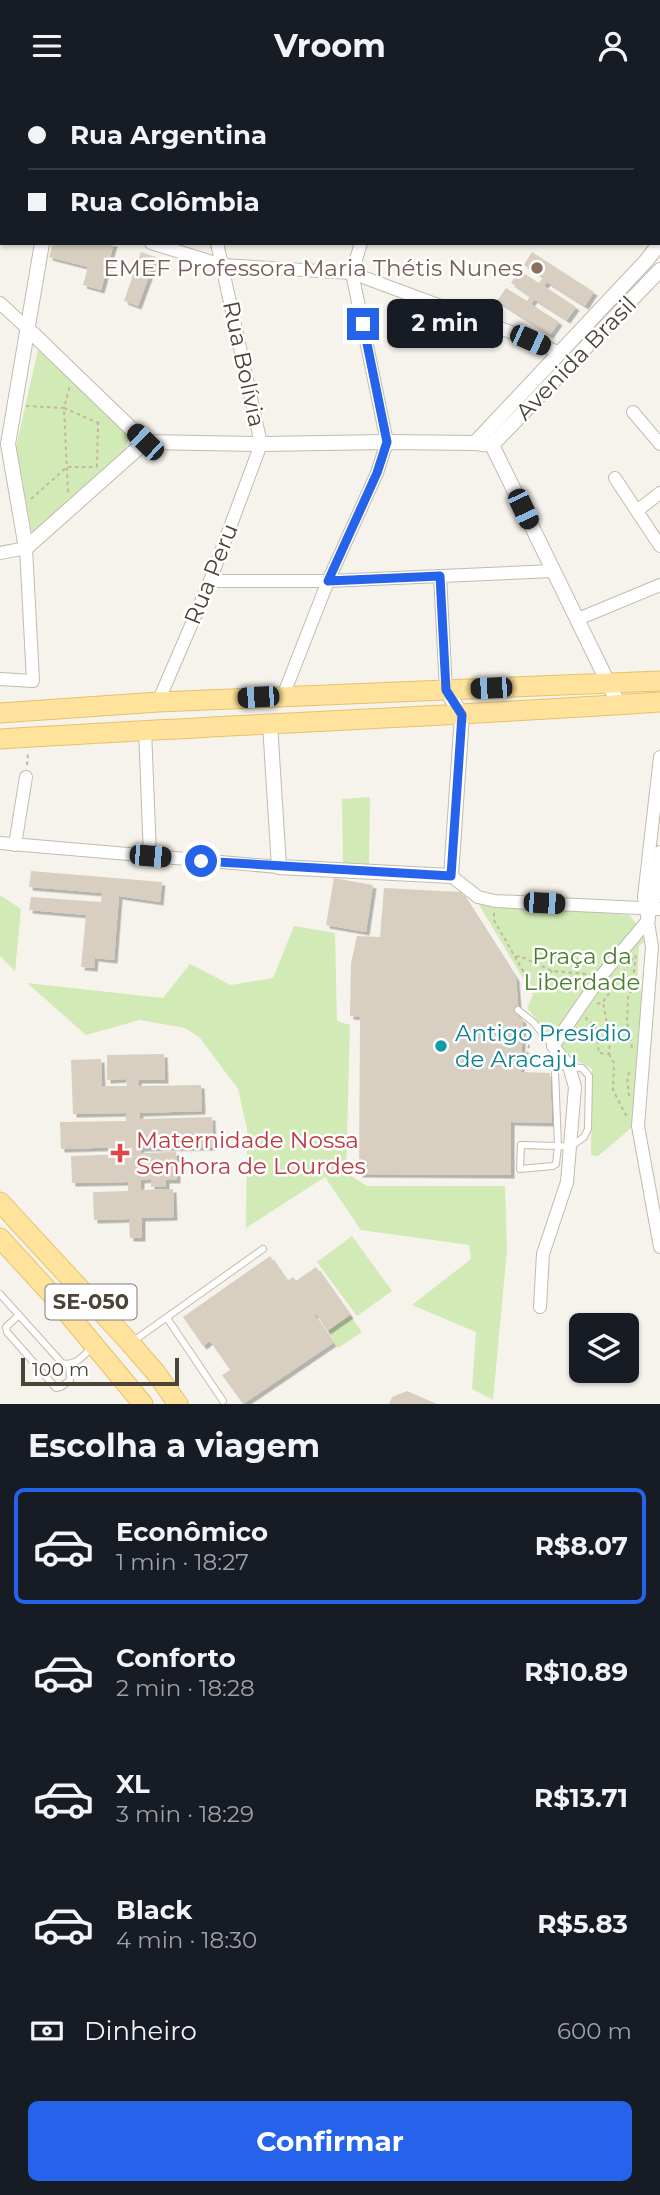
<!DOCTYPE html>
<html lang="pt">
<meta charset="utf-8">
<style>
:root{--surface:#171b24;--page:#242831;--text:#f1f3f6;--muted:#9ea1a6;--line:#363941;--accent:#2563eb}
body{margin:0;font-family:Montserrat,sans-serif;background:var(--page);color:var(--text);height:100vh;display:flex;flex-direction:column;font-size:26px;white-space:nowrap}
*{box-sizing:border-box;margin:0}
p{font-size:23px;color:var(--muted)}
.icon{flex:none;width:38px;height:38px;fill:none;stroke:currentColor;stroke-width:2;stroke-linecap:round;stroke-linejoin:round}
.map{position:relative;height:1313px;overflow:hidden}
.side{display:flex;flex-direction:column;background:var(--surface);flex:1}
.side>*{flex:none}
.guide{position:absolute;left:0px;top:0px;width:662px;height:154px;box-shadow:0 2px 5px #0004;display:grid;align-content:center;height:154px;padding:0 28px;background:var(--surface)}
.fabs{position:absolute;left:569px;top:1222px;display:grid;gap:14px}
.fabs a{display:grid;place-items:center;width:70px;height:70px;border-radius:10px;background:var(--surface);box-shadow:0 2px 5px #0004;font-size:35px}
.scale{position:absolute;left:21px;bottom:18px;width:158px;box-sizing:border-box;padding-left:7px;border:4px solid #4b4439;border-top:0;font-size:19px;line-height:24px;white-space:nowrap;color:#4b4439;-webkit-text-stroke:5px #fff;paint-order:stroke}
.end{position:absolute;width:32px;height:32px;margin:-16px;border:9px solid #2563eb;background:#fff;box-shadow:0 0 0 4px #fff}
.from{border-radius:50%}
.bubble{position:absolute;height:49px;border-radius:10px;background:var(--surface);box-shadow:0 2px 5px #0004;font-size:23px;font-weight:700;line-height:49px;text-align:center}
.car{position:absolute;width:21px;height:42px;margin:-21px -10px;border-radius:9px;box-shadow:0 0 5px 2px #0007;background:linear-gradient(#222 24%,#8ab4d8 0 40%,#222 0 76%,#8ab4d8 0 86%,#222 0)}
.guide b{display:flex;align-items:center;gap:24px;height:66px;font-size:26px}
.guide b+b{border-top:2px solid var(--line)}
.guide i{width:18px;height:18px;background:var(--text)}
ul{padding:0;list-style:none}
li{display:flex;align-items:center;gap:21px;height:116px;margin:0 14px 10px;padding:0 14px;border:4px solid transparent;border-radius:10px}
li div{flex:1}
li b{display:block;font-size:26px}
li em{font-style:normal;font-weight:700}
li.current{border-color:var(--accent)}
li>.icon{width:63px;height:63px;stroke-width:1.5}
h2{padding:0 28px;font-size:32px;line-height:84px}
.pay{display:flex;align-items:center;gap:18px;height:77px;padding:0 28px;font-size:26px}
.pay p{margin-inline-start:auto}
.button{display:flex;gap:14px;margin-top:auto;padding:14px 28px}
.button a{flex:1;height:80px;border-radius:10px;background:var(--accent);color:#fff;font-size:28px;font-weight:700;line-height:80px;text-align:center}
header{display:flex;justify-content:space-between;align-items:center;height:91px;padding:0 28px;background:var(--surface);font-size:32px;font-weight:700}
.map>svg:first-child{display:block}
.green{fill:#d2eab5}
.building{fill:#d8cfc1;filter:url(#shadow)}
.lines{fill:none;stroke-linecap:round;stroke-linejoin:round}
.service-casing{stroke:#c2bbae;stroke-width:8}
.minor-casing{stroke:#c2bbae;stroke-width:14}
.tertiary-casing{stroke:#c2bbae;stroke-width:16}
.primary-casing{stroke:#e6c16a;stroke-width:21}
.path{stroke:#c4b79f;stroke-width:2;stroke-dasharray:3.5 3.5;stroke-linecap:butt}
.service{stroke:#fff;stroke-width:6}
.minor{stroke:#fff;stroke-width:12}
.tertiary{stroke:#fff;stroke-width:14}
.primary{stroke:#ffe39c;stroke-width:19}
.route{stroke:#2563eb;stroke-width:9}
.education-dot{fill:#8d6e63;stroke:#fff;stroke-width:2.5}
.culture-dot{fill:#0f9aa8;stroke:#fff;stroke-width:2.5}
.health-dot{fill:#e0444e;stroke:#fff;stroke-width:2.5}
.labels{text-anchor:middle;stroke-width:5;stroke-linejoin:round;paint-order:stroke}
.shield{fill:#fff;stroke:#817c74;stroke-width:2}
.shield-label{font-size:21px;font-weight:bold;fill:#4b4439}
.education-label{font-size:23px;fill:#785e54;stroke:#fff;text-anchor:end}
.street-label{font-size:23px;fill:#4b4439;stroke:#fff}
.park-label{font-size:23px;fill:#4a7f2a;stroke:#fff}
.culture-label{font-size:23px;fill:#0d838f;stroke:#fff;text-anchor:start}
.health-label{font-size:23px;fill:#be3a42;stroke:#fff;text-anchor:start}
</style>
<header><svg class="icon" aria-label="menu" viewBox="0 0 24 24"><path d="M4 6h16M4 12h16M4 18h16"/></svg>Vroom<svg class="icon" aria-label="person" viewBox="0 0 24 24"><circle cx="12" cy="8" r="4"/><path d="M4 21q1-7 8-7t8 7"/></svg></header>
<div class="map">
<svg width="660" height="1313" viewBox="0 0 660 1313">
<defs>
<filter id="shadow"><feDropShadow dx="3.5" dy="3.5" stdDeviation="0" flood-color="#0004"/></filter>
</defs>
<rect width="100%" height="100%" fill="#f6f3ec"/>
<g class="green">
<path d="M38 259 129 344 125 362 32 443 16 356Z"/>
<path d="M370 706 369 773 343 772 342 708Z"/>
<path d="M0 804 21 818 15 880 0 865Z"/>
<path d="M478 812 629 824 643 840 644 851 639 855 637 892 642 891 636 1033 598 1065 591 1064 592 978 563 961 527 917 533 904Z"/>
<path d="M294 835 335 842 337 930 350 934 346 1082 367 1095H505L507 1159 493 1309 472 1298 476 1241 412 1214 471 1168 469 1154 361 1139 325 1086 246 1137 247 1038 238 998 200 947 185 937 140 929 86 944 27 892 163 907 190 873 231 894 273 887Z"/>
<path d="M352 1145 392 1200 357 1225 317 1171Z"/>
<path d="M350 1224 362 1241 338 1257 327 1240Z"/>
</g>
<g class="building">
<path d="M53 152H114L101 199 83 194 88 176 49 166Z"/>
<path d="M141 161 156 166 138 215 124 210Z"/>
<path d="M532 161 594 201 585 215 547 191 544 195 576 216 567 229 534 208 531 213 559 231 550 244 497 210 506 197 527 210 530 205 511 192 519 179 539 192 543 186 524 174Z"/>
<path d="M31 780 162 791 160 811 119 805 114 869 95 867 94 877 81 876 86 824 29 819 31 806 101 811 102 802 29 796Z"/>
<path d="M334 787 373 794 366 841 326 834Z"/>
<path d="M384 797 461 801 516 887 519 926 523 929 521 981 550 982 552 1032 511 1031V1084L359 1083 360 926 350 925 351 872 357 845 380 846Z"/>
<path d="M164 963 165 989H138L139 995 201 994 202 1020 140 1022V1028L212 1026 213 1056 141 1057V1062L176 1061 177 1089H166V1095L151 1096V1088L141 1089V1099L173 1098 174 1126 142 1127V1147H130L129 1128 94 1129 93 1101 128 1100V1091L72 1092 71 1065 128 1063 127 1056 61 1058 60 1031 126 1030V1022L73 1023 71 969 101 968 102 995H127L126 988 107 989V964Z"/>
<path d="M270 1165 287 1190 293 1186 296 1190 316 1176 350 1224 327 1240 316 1223 314 1224 333 1252 243 1313 222 1284 230 1279 210 1250 203 1255 183 1226Z"/>
<path d="M407 1300 437 1313H389L392 1306Z"/>
</g>
<g class="lines">
<defs>
<g id="service">
<path d="M518 919 533 931 553 955"/>
<path d="M560 975 582 977 589 985 588 1038 584 1046 570 1056 558 1055 555 980Z"/>
<path d="M521 1054 558 1055 556 1073 553 1075 520 1078Z"/>
<path d="M0 1203 62 1272C76 1276 84 1264 93 1255"/>
<path d="M19 1224 6 1236 7 1241 56 1297 61 1296 70 1289 69 1273"/>
<path d="M167 1227 223 1310"/>
<path d="M132 1251 263 1158"/>
</g>
<g id="minor">
<path d="M257 2 258 0"/>
<path d="M377 2V0"/>
<path d="M545 2V0"/>
<path d="M151 152 222 174 352 182 516 243 560 262"/>
<path d="M0 212 28 238"/>
<path d="M633 321 660 353"/>
<path d="M615 387 660 455"/>
<path d="M638 419 660 402"/>
<path d="M0 462 26 457 33 590 0 588"/>
<path d="M440 485 446 599"/>
<path d="M210 490H328L553 480"/>
<path d="M578 528 660 494"/>
<path d="M283 605 328 490 377 382 387 351 352 182 361 152"/>
<path d="M158 611 210 490 261 353 217 152"/>
<path d="M145 638 150 765"/>
<path d="M660 666 644 806 652 856 638 1035 660 1156"/>
<path d="M0 752 279 776"/>
<path d="M15 754 26 686"/>
<path d="M451 785 478 806 495 810 660 818"/>
<path d="M650 822 653 817 660 761"/>
<path d="M540 1216 543 1163 567 1091 575 996 569 975 553 955 602 884 649 828"/>
</g>
<g id="tertiary">
<path d="M70 2 71 0"/>
<path d="M28 238 145 351"/>
<path d="M145 351 261 353 387 351 475 352 492 354"/>
<path d="M475 352 646 170 660 152"/>
<path d="M492 354 619 614"/>
<path d="M492 354 660 179"/>
<path d="M26 457 8 353 42 152"/>
<path d="M26 457 145 351"/>
<path d="M270 633 279 776 451 785 462 624 446 599"/>
</g>
<g id="primary">
<path d="M0 622 158 611 660 590"/>
<path d="M0 648C220 634 440 626 660 611"/>
<path d="M0 1111 130 1252 156 1282 178 1313"/>
<path d="M0 1147 54 1206 143 1313"/>
</g>
</defs>
<use href="#service" class="service-casing"/>
<use href="#minor" class="minor-casing"/>
<use href="#tertiary" class="tertiary-casing"/>
<use href="#primary" class="primary-casing"/>
<g class="path">
<path d="M26 315 64 317 70 294"/>
<path d="M97 376 98 332 103 330"/>
<path d="M68 401 64 317 98 332"/>
<path d="M31 408 67 376H97"/>
<path d="M27 674 28 662"/>
<path d="M494 822V829L534 899 552 880"/>
<path d="M516 866 520 865 552 880 587 883"/>
<path d="M597 913 603 911 634 866"/>
<path d="M586 926 587 929 595 934 599 962 609 963 610 949 603 911"/>
<path d="M632 957 627 931 628 906 632 899 636 863"/>
<path d="M609 963 614 972 613 999 627 1026"/>
<path d="M525 978 531 942"/>
<path d="M629 1005 627 986 630 980"/>
</g>
<use href="#service" class="service"/>
<use href="#minor" class="minor"/>
<use href="#tertiary" class="tertiary"/>
<use href="#primary" class="primary"/>
</g>
<g class="lines">
<path class="route" d="M201 770 451 785 462 624 446 599 440 485 328 490 377 382 387 351 363 233"/>
</g>
<circle class="education-dot" cx="537" cy="177" r="7"/>
<circle class="culture-dot" cx="441" cy="955" r="7"/>
<path class="health-dot" d="M116.5 1051.5h7v7h7v7h-7v7h-7v-7h-7v-7h7z"/>
<g class="labels">
<rect class="shield" x="45.5" y="1193.5" width="91" height="35" rx="5"/>
<g class="shield-label">
<text x="91" y="1218">SE-050</text>
</g>
<g class="education-label">
<text x="523" y="185">EMEF Professora Maria Thétis Nunes</text>
</g>
<g class="street-label">
<text transform="translate(576 267) rotate(-46)" y="8">Avenida Brasil</text>
<text transform="translate(244 273) rotate(78)" y="8">Rua Bolívia</text>
<text transform="translate(211 483) rotate(-68)" y="8">Rua Peru</text>
</g>
<g class="park-label">
<text x="582" y="873">Praça da<tspan x="582" dy="26">Liberdade</tspan></text>
</g>
<g class="culture-label">
<text x="455" y="950">Antigo Presídio<tspan x="455" dy="26">de Aracaju</tspan></text>
</g>
<g class="health-label">
<text x="136" y="1057">Maternidade Nossa<tspan x="136" dy="26">Senhora de Lourdes</tspan></text>
</g>
</g>
</svg>
<div class="fabs">
<a><svg class="icon" aria-label="layers" viewBox="0 0 24 24"><path d="M12 4l9 5-9 5-9-5zM3 14l9 5 9-5"/></svg></a>
</div>
<div class="scale">100 m</div>
<i class="end from" style="left:201px;top:770px"></i>
<i class="end" style="left:363px;top:233px"></i>
<div class="bubble" style="left:387px;top:208px;width:116px">2 min</div>
<i class="car" style="left:530px;top:249px;rotate:114deg"></i>
<i class="car" style="left:145px;top:351px;rotate:314deg"></i>
<i class="car" style="left:523px;top:418px;rotate:155deg"></i>
<i class="car" style="left:491px;top:597px;rotate:268deg"></i>
<i class="car" style="left:258px;top:606px;rotate:267deg"></i>
<i class="car" style="left:150px;top:765px;rotate:95deg"></i>
<i class="car" style="left:544px;top:812px;rotate:93deg"></i>
<div class="guide">
<b><i class="from"></i>Rua Argentina</b>
<b><i></i>Rua Colômbia</b>
</div>
</div>
<section class="side">
<h2>Escolha a viagem</h2>
<ul>
<li class="current"><svg class="icon" aria-label="car" viewBox="0 0 24 24"><path d="M5 17H2v-5l4-1 3-4h7l3 4 3 1v5h-3M9 17h6M6 11h13"/><circle cx="7" cy="17" r="2"/><circle cx="17" cy="17" r="2"/></svg><div><b>Econômico</b><p>1 min · 18:27</p></div><em>R$8.07</em></li>
<li><svg class="icon" aria-label="car" viewBox="0 0 24 24"><path d="M5 17H2v-5l4-1 3-4h7l3 4 3 1v5h-3M9 17h6M6 11h13"/><circle cx="7" cy="17" r="2"/><circle cx="17" cy="17" r="2"/></svg><div><b>Conforto</b><p>2 min · 18:28</p></div><em>R$10.89</em></li>
<li><svg class="icon" aria-label="car" viewBox="0 0 24 24"><path d="M5 17H2v-5l4-1 3-4h7l3 4 3 1v5h-3M9 17h6M6 11h13"/><circle cx="7" cy="17" r="2"/><circle cx="17" cy="17" r="2"/></svg><div><b>XL</b><p>3 min · 18:29</p></div><em>R$13.71</em></li>
<li><svg class="icon" aria-label="car" viewBox="0 0 24 24"><path d="M5 17H2v-5l4-1 3-4h7l3 4 3 1v5h-3M9 17h6M6 11h13"/><circle cx="7" cy="17" r="2"/><circle cx="17" cy="17" r="2"/></svg><div><b>Black</b><p>4 min · 18:30</p></div><em>R$5.83</em></li>
</ul>
<div class="pay"><svg class="icon" aria-label="cash" viewBox="0 0 24 24"><path d="M3 7h18v10H3z"/><circle cx="12" cy="12" r="2"/></svg>Dinheiro<p>600 m</p></div>
<div class="button"><a>Confirmar</a></div>
</section>
